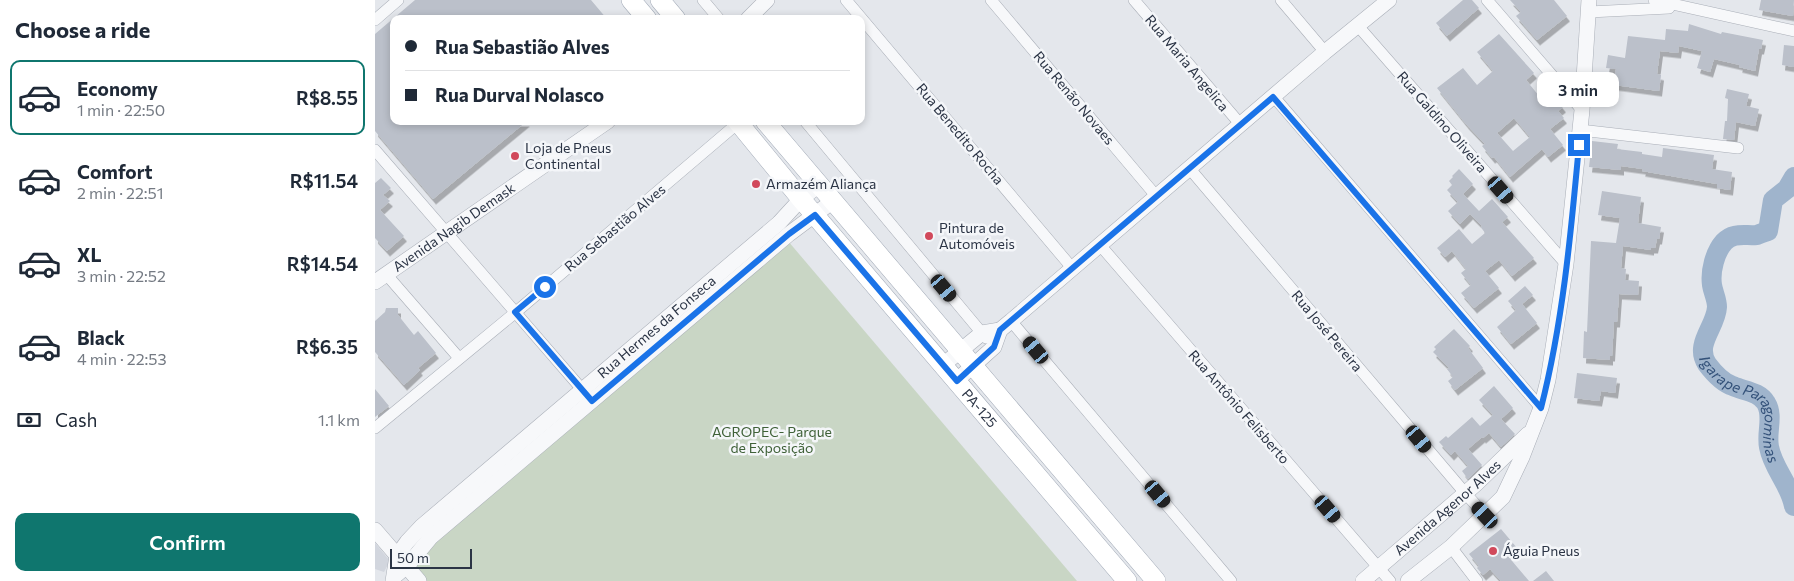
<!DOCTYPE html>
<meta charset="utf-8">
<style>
:root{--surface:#fff;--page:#f2f2f3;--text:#1f2937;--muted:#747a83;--line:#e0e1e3;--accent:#0f766e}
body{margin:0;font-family:Commissioner,sans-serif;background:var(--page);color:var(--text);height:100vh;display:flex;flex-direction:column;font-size:19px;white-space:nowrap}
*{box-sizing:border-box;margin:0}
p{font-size:16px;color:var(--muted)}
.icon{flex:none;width:28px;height:28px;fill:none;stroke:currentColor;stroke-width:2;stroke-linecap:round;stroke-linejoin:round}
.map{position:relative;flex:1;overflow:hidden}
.side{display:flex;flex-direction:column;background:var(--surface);width:375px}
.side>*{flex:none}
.top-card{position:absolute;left:15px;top:15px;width:475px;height:110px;border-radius:10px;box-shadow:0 2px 8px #0003;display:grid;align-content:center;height:110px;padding:0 15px;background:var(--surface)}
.scale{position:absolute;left:15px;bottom:12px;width:82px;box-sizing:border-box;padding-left:5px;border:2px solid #2b3445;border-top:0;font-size:14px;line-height:18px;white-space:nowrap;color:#2b3445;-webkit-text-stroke:4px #f4f6f9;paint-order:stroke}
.end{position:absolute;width:22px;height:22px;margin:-11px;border:6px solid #1a73e8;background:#fff;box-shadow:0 0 0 2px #fff}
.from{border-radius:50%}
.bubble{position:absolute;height:35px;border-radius:10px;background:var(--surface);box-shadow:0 2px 8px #0003;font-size:16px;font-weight:600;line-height:35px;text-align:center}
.car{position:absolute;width:15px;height:30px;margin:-15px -8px;border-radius:6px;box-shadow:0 0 4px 1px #0007;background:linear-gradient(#222 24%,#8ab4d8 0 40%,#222 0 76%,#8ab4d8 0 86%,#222 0)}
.top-card b{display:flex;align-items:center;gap:18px;height:48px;font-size:19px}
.top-card b+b{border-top:1px solid var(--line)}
.top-card i{width:12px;height:12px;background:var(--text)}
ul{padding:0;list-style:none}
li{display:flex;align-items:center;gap:15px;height:75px;margin:0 10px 8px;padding:0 5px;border:2px solid transparent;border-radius:10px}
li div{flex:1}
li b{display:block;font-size:19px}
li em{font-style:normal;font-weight:600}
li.on{border-color:var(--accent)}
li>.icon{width:45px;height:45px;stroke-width:1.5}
h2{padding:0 15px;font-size:22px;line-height:60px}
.pay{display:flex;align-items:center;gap:12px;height:55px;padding:0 15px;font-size:19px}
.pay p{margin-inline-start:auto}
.button{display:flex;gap:10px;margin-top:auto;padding:10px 15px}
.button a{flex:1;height:58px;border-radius:10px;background:var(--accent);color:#fff;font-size:20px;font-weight:600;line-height:58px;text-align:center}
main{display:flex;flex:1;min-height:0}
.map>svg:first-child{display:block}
.built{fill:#d2d6de}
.green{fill:#c9d6c5}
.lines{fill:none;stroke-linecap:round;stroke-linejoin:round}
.river{stroke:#9fb4cc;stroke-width:20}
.building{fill:#bbc0ca;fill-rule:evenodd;filter:url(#shadow)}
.minor-casing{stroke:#a9aeb7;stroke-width:12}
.tertiary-casing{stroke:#a9aeb7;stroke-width:16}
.primary-casing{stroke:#a3abb8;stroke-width:20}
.minor{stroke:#f7f8fa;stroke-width:11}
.tertiary{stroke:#f7f8fa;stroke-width:15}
.primary{stroke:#fff;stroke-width:19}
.route{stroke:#1a73e8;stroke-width:6}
.poi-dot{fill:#d1495b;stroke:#f4f6f9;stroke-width:2}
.labels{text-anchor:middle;stroke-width:5;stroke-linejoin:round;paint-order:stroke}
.street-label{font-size:14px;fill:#2b3445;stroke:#f4f6f9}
.poi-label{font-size:14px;fill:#2b3445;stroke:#f4f6f9;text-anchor:start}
.park-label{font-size:14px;fill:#3f6138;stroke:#f4f6f9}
.water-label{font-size:15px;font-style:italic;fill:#34527a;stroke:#f4f6f9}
</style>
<main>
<section class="side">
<h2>Choose a ride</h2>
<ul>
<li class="on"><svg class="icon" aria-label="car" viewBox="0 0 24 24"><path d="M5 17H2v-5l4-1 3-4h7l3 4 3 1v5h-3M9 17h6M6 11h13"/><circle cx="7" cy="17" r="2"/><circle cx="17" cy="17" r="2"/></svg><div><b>Economy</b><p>1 min · 22:50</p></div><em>R$8.55</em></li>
<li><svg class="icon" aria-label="car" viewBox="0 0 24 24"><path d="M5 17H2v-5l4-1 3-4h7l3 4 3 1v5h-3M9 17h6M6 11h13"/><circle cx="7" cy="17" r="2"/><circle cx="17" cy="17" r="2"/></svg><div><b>Comfort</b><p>2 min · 22:51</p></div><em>R$11.54</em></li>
<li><svg class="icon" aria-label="car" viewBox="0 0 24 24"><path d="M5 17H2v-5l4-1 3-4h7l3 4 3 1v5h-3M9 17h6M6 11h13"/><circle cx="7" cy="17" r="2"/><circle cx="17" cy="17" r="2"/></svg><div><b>XL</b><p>3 min · 22:52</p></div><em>R$14.54</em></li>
<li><svg class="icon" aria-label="car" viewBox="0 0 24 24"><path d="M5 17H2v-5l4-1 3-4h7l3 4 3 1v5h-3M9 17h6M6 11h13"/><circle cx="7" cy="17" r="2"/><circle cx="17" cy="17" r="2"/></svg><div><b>Black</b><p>4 min · 22:53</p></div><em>R$6.35</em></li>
</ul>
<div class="pay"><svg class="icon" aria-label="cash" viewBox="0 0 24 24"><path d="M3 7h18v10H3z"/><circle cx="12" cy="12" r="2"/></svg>Cash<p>1.1 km</p></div>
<div class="button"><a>Confirm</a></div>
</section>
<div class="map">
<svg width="1419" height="581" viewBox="0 0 1419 581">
<defs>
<filter id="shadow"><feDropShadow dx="3" dy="5.5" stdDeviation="0" flood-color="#0004"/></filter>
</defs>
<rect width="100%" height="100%" fill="#e4e7ec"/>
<path class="built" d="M0 543 15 561 9 572 0 569Z"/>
<path class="green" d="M413 241 702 581H49L37 567 40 560Z"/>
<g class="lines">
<path class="river" id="s1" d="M1419 177 1412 189 1398 200 1393 231C1389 232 1385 234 1382 235 1370 236 1358 232 1349 242 1340 252 1335 271 1337 285 1338 292 1342 299 1342 307 1341 327 1319 344 1332 364 1338 372 1348 383 1358 386 1368 391 1384 391 1391 403 1399 416 1391 432 1394 447 1398 469 1415 484 1419 506"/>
</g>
<g class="building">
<path d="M40 0H216L232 19H19V121H152L58 199 0 131V34Z"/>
<path d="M1088 0H1097L1104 8 1072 36 1061 23Z"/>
<path d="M1135 0H1179L1192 16 1162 40 1141 16 1146 12Z"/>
<path d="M1386 0H1419L1418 16 1384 10Z"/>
<path d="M1314 24 1346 34 1347 32 1388 40 1386 49H1384L1380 71 1364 67 1365 65 1339 59 1335 72 1322 68 1327 51 1304 46 1303 53 1285 51 1282 74 1286 75 1284 91 1239 85 1241 69 1231 68 1233 55 1250 58 1253 36 1290 40 1291 29 1313 31Z"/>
<path d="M1124 34 1159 73 1151 80 1169 102 1178 95 1188 107 1183 111 1189 118 1175 129 1188 145 1173 157 1167 149 1135 177 1119 157 1117 158 1107 146 1110 144 1091 124 1062 88 1088 68 1102 85 1118 71 1102 52ZM1139 118 1155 137 1138 151 1122 133Z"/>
<path d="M1409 45 1419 46V67L1407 65Z"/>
<path d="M1352 89 1374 94 1371 106 1384 109 1380 126 1361 122 1359 140 1348 139 1350 121H1352L1353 99 1350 98Z"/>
<path d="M1217 141 1243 144 1242 149 1267 152V154L1287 157 1288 148 1339 155 1337 169 1357 172 1355 190 1342 188V184L1267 171 1268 169 1246 166V170L1214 167Z"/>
<path d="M1084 169 1098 184 1088 194 1104 211 1117 199 1133 217 1127 222 1159 258 1137 276 1124 260 1110 271 1124 288 1099 308 1086 293 1096 285 1086 273 1091 269 1077 251 1070 257 1062 248 1084 229 1097 244 1110 233 1106 227 1107 226 1095 214 1085 224 1073 211 1083 202 1072 190 1077 185 1074 181 1078 177 1077 176Z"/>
<path d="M6 178 16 188 8 195 15 201 5 210 29 236 12 251 0 238V183Z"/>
<path d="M1227 191 1266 197 1263 223 1286 227 1284 239H1282L1280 248H1276V250L1248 246 1246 268 1251 269 1250 280 1264 281 1263 295 1244 294 1242 322H1239L1237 356H1235V360L1208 358 1209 331 1212 332 1216 241 1241 243 1245 218 1223 215Z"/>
<path d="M1150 286 1158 295 1147 304 1162 323 1136 344 1122 327 1141 310 1133 301Z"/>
<path d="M11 308H23V315L39 335 43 331 61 353 43 368 45 370 29 385 0 352V321L10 312Z"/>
<path d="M1079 329 1095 346 1093 348 1108 368 1080 390 1073 381 1078 377 1072 369 1074 368 1058 352 1061 349 1059 347Z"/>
<path d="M1202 373 1242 378 1240 393 1226 391 1224 401 1199 398Z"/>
<path d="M1119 386 1138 408 1126 419 1140 434 1126 447 1114 433 1108 438 1107 437 1093 449 1107 465 1093 479 1087 471 1093 466 1080 451 1076 455 1064 442 1071 436 1073 438 1097 417 1105 426 1118 415 1104 400Z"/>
<path d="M0 389 14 406 0 417Z"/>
<path d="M1126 529 1142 548 1132 555 1154 581H1126L1115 569 1108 575 1102 568 1104 566 1094 554Z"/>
<path d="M1171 571 1179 581H1158Z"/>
</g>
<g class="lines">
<defs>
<g id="minor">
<path d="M328 0 344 19"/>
<path d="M471 0 698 269"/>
<path d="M616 0 782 197"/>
<path d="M759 0 866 125"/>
<path d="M906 0 950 52"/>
<path d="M1112 0 1207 110"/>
<path d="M1279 0 1419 31"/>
<path d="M1214 12 1294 8"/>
<path d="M0 20 23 0"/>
<path d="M983 26 1191 264"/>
<path d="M899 97 1166 408"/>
<path d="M430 121 611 338"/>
<path d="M1205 130 1363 148"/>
<path d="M0 150 211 394"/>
<path d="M815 169 1090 493 1110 515"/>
<path d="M725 245 1015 581"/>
<path d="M11 274 84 358"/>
<path d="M636 321 856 581"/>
<path d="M0 428 141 312 363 123"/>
<path d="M1076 547 1102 581"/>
</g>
<g id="tertiary">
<path d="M373 19 392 0"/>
<path id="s2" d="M0 282 233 121"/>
<path d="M568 365 607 333 625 330 636 321 950 52 1014 0"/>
<path d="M581 381 619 347 625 330"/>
<path d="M0 530 44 581"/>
<path d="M20 576 32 566 56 537 414 234 458 201"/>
<path id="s3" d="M18 581 22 556 32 542 47 526 404 223 426 199 444 185"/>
<path id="s4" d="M988 581 1101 484 1153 434"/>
<path d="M1033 581 1076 547 1128 497 1147 457 1166 408 1173 380 1191 264 1207 110 1214 0"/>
</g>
<g id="primary">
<path d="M256 0 272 19"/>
<path d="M285 0 301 19"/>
<path id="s5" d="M362 121 426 199 752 581"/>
<path d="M390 121 781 581"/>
</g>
</defs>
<use href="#minor" class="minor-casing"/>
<use href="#tertiary" class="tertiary-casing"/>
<use href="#primary" class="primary-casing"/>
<use href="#minor" class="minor"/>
<use href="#tertiary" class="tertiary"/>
<use href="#primary" class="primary"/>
</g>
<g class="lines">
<path class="route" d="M170 287 140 312 217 401 414 234 440 215 582 381 619 347 625 330 898 97 1166 408C1188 322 1196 232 1204 145"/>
</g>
<g class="poi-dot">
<circle cx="140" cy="156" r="5"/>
<circle cx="381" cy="184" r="5"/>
<circle cx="554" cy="236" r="5"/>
<circle cx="1118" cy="551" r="5"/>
</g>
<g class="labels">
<g class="street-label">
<text transform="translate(812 63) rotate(50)" y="5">Rua Maria Angelica</text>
<text transform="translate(699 98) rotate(50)" y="5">Rua Renão Novaes</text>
<text transform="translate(1067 122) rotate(49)" y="5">Rua Galdino Oliveira</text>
<text transform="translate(585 134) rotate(50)" y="5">Rua Benedito Rocha</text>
<text dy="5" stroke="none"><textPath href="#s2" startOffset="96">Avenida Nagib Demask</textPath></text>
<text transform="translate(240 228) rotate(-40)" y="5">Rua Sebastião Alves</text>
<text dy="5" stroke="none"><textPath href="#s3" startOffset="372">Rua Hermes da Fonseca</textPath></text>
<text transform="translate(952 331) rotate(50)" y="5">Rua José Pereira</text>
<text transform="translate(864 407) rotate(49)" y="5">Rua Antônio Felisberto</text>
<text dy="5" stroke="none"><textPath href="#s5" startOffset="376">PA-125</textPath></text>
<text dy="5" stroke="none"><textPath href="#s4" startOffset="112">Avenida Agenor Alves</textPath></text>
</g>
<g class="poi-label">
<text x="150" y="153">Loja de Pneus<tspan x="150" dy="16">Continental</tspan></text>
<text x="391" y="189">Armazém Aliança</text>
<text x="564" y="233">Pintura de<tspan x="564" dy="16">Automóveis</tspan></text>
<text x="1128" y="556">Águia Pneus</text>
</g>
<g class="park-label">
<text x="397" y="437">AGROPEC- Parque<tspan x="397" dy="16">de Exposição</tspan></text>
</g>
<g class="water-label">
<text dy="5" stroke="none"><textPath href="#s1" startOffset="301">Igarape Paragominas</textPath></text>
</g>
</g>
</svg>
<div class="scale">50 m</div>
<i class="end from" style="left:170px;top:287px"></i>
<i class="end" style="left:1204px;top:145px"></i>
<div class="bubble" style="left:1162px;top:72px;width:82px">3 min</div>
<i class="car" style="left:1126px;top:190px;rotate:139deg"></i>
<i class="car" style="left:569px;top:288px;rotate:140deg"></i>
<i class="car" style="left:661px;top:350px;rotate:320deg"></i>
<i class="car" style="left:1044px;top:439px;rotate:140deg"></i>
<i class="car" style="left:783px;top:494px;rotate:140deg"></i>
<i class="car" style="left:953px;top:509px;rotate:139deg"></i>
<i class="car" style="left:1110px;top:515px;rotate:317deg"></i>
<div class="top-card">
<b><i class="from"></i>Rua Sebastião Alves</b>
<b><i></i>Rua Durval Nolasco</b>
</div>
</div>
</main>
